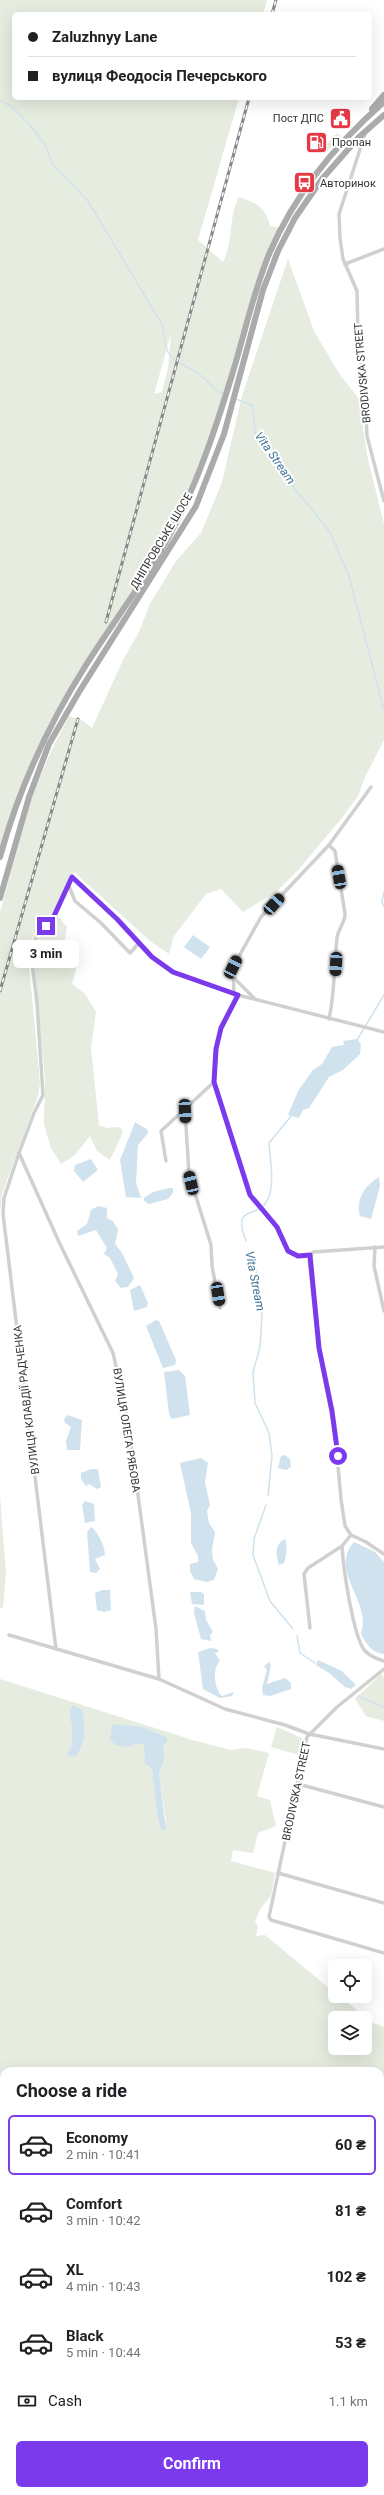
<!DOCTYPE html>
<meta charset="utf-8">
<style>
:root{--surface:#fff;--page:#f2f2f2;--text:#202124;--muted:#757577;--line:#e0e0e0;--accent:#7c3aed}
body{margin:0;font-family:Roboto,sans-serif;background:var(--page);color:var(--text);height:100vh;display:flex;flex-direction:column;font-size:15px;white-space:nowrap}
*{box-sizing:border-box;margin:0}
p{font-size:13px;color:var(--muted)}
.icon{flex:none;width:22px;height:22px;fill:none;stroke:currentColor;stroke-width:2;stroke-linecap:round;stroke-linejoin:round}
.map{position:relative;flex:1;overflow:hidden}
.panel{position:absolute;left:0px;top:2067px;width:384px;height:428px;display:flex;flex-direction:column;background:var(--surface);border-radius:12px 12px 0 0;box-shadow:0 4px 16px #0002}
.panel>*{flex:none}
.top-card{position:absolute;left:12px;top:12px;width:360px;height:88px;border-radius:6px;box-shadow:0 4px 16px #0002;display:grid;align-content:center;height:88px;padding:0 16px;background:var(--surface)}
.buttons{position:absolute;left:328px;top:1959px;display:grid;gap:8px}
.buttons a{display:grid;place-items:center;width:44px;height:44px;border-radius:6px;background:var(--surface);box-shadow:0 4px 16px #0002;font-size:20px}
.end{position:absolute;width:18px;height:18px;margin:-9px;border:5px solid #7c3aed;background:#fff;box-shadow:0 0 0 2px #fff}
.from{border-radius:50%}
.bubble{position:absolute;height:28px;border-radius:6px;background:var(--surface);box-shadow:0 4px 16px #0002;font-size:13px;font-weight:700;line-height:28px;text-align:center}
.car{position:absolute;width:12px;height:24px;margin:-12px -6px;border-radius:5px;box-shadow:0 0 3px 1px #0007;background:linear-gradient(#222 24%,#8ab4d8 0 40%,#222 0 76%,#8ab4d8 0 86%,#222 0)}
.top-card b{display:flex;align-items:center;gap:14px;height:38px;font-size:15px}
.top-card b+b{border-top:1px solid var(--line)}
.top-card i{width:10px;height:10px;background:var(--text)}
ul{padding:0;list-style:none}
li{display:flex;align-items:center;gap:12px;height:60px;margin:0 8px 6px;padding:0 8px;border:2px solid transparent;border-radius:6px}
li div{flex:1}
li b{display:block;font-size:15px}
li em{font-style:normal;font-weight:700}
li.active{border-color:var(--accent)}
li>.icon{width:36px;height:36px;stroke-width:1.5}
h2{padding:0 16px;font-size:18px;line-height:48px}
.pay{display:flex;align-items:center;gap:10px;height:44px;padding:0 16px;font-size:15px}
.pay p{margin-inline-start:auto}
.button{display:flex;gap:8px;margin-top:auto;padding:8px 16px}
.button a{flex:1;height:46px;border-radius:6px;background:var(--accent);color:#fff;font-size:16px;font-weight:700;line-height:46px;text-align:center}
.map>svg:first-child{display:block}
.green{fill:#e6ecdf;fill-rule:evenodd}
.water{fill:#cfe2ee}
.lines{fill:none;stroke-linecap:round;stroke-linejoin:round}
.stream{stroke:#cfe2ee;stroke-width:1.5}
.minor{stroke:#d0d0d0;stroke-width:3.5}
.primary{stroke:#ababab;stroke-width:6}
.rail-casing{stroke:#888;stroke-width:3}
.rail{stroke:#fff;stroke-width:1.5;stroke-dasharray:4.5;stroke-linecap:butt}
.route{stroke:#7c3aed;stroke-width:5}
.labels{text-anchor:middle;stroke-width:4;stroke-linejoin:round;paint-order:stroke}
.poi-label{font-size:11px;fill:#333;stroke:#fff;text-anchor:start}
.street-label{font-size:11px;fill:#333;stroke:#fff}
.water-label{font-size:12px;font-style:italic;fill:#3f7597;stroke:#fff}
</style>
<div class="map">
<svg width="384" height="2495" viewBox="0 0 384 2495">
<rect width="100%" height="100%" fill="#fff"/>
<g class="green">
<path d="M0 0H267L263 14H14V98H239L198 240 223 262C234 241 228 217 239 197 256 203 266 207 270 226L282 228 271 250 220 412 173 529 40 746 0 854ZM171 334 168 368 162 392 154 394Z"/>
<path d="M337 133 342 137 324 154V147Z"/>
<path d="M288 259 314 331 338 372 359 399 367 455 384 524V740L365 777 358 796 342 818 299 869 276 892 243 912 221 889 206 894 174 936 169 954 150 941 74 872 51 916 35 931 28 954 40 1083 38 1096 2 1194 0 1212V912L31 799 51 751 69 716 82 720 92 728 123 660 139 632 150 604 176 561 201 533 222 482 242 396Z"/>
<path d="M57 915 67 927 63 949 76 954V969L72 984 85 994 96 1012 91 1048 99 1125 107 1128 120 1127 123 1132 110 1160 97 1151 90 1136 75 1155 61 1164 51 1148 44 1124 45 1079 33 956 38 938Z"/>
<path d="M0 1496 6 1574 3 1607 0 1609Z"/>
<path d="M381 1674 384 1677V1721L366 1716 355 1699Z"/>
<path d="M0 1679 196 1741 231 1750 246 1748 269 1753 257 1796 270 1800 276 1826 258 1833 253 1853 233 1850 231 1861 275 1873 271 1896 260 1909 255 1922 258 1926 256 1936 265 1935 335 1993V1996H339L373 2023 384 2027V2495H0ZM82 1710C85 1724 87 1737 80 1751L67 1754 72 1745V1727L69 1712ZM143 1727 167 1737 163 1746 165 1758 159 1773 166 1821 160 1827 152 1770 148 1767 144 1744H134ZM329 2013 335 2021V2018H365V2048H335V2023ZM4 2071H380V2491H4Z"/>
<path d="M277 1727 306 1740 303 1756 271 1747Z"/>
</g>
<g class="water">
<path d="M193 935 210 947 201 959 184 947Z"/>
<path d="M357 1039 361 1044 360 1054 343 1070 329 1077 309 1108 303 1110 299 1118 288 1115 298 1091 313 1070 322 1064 332 1047 344 1045 343 1041Z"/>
<path d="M135 1122 148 1130V1133L138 1145 136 1183 141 1198 126 1197 120 1160Z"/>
<path d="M91 1159 98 1170 83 1182 74 1171 75 1165Z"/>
<path d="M379 1177 380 1186 371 1219 360 1216C355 1199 365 1186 379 1177Z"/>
<path d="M169 1188H173V1193L168 1199 149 1204 144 1201V1198L153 1192Z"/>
<path d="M98 1206 107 1208V1218L113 1221 118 1230 115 1244 122 1253 134 1278 128 1287 121 1288 115 1281 118 1274 110 1258 104 1254 107 1248 96 1230 78 1236 77 1231 87 1224 91 1210Z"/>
<path d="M140 1285 148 1303 147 1307 134 1311 130 1290Z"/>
<path d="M156 1320 159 1321 176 1360 175 1365 163 1368 146 1326Z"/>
<path d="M179 1370 185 1376 190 1415 172 1419 169 1414 164 1372Z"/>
<path d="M68 1415 82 1420 80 1450H67L66 1441 71 1427 65 1423 64 1419Z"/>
<path d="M285 1455 290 1459 291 1467 286 1470 278 1468 281 1456Z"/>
<path d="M201 1458 208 1463 205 1482 210 1505 207 1511 209 1523 215 1532 212 1549 213 1560 218 1569 214 1580 207 1582 194 1579 190 1571V1564L198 1562V1556L191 1543V1513L180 1463Z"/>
<path d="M91 1469H98L101 1487 97 1489 89 1484 86 1486 81 1479V1473Z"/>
<path d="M85 1501 94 1504 95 1521 85 1523 82 1505Z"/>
<path d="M91 1527C98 1531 105 1547 105 1555L95 1559 100 1569 96 1573 90 1572 87 1532Z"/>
<path d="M285 1539C288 1545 286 1556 284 1563L279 1565C276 1556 274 1544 285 1539Z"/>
<path d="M354 1542 375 1552 384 1562V1654C372 1653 365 1643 361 1633 373 1603 328 1571 354 1542Z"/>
<path d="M102 1590H110L111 1610 104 1612 97 1610 95 1593Z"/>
<path d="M190 1592H201L204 1594V1605L192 1604Z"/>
<path d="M195 1606 205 1611 206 1620 213 1632 210 1635 211 1641 201 1639 194 1613Z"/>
<path d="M210 1648 217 1649 219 1652 215 1653 220 1661C212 1669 214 1688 222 1696L234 1692 232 1696 220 1698 203 1689 198 1652Z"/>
<path d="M318 1660 342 1671 356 1685 351 1689 345 1687 329 1673 316 1665Z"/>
<path d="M269 1662 271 1665 267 1684 285 1678 291 1683V1689L270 1696 263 1695 262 1688 267 1670 264 1666Z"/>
<path d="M73 1705 82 1710C86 1726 87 1742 76 1756L69 1757 67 1754 72 1745V1727L69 1712Z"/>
<path d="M116 1724 143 1727 167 1737V1742L163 1746 165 1758 159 1773 166 1829 162 1831 158 1819 152 1770 145 1763 144 1744H134L130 1747 116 1745 110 1740 112 1726Z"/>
</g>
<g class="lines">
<g class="stream">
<path d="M0 100 11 106 30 125 44 143 53 165 88 201 163 326C165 368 177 356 204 378 211 384 214 390 223 394"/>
<path d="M236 399 253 406 255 433 291 484 330 532 349 576 384 710"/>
<path d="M384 892 382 902 384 907"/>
<path d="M357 1040 384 995"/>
<path d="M246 1241C231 1202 258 1221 268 1199 275 1183 270 1160 269 1143L292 1115"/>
<path d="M253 1259 258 1279"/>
<path d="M259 1290 262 1314 260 1347 253 1372 255 1403 269 1433 272 1456 268 1496"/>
<path d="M266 1505 254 1539 253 1555 270 1601 293 1629"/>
<path d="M297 1636 300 1653 315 1663"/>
<path d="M358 1696 384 1707"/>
</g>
<g class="minor">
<path d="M366 131 339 214 340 238 343 259 357 291 358 337 365 393 367 436 384 501"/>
<path d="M345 264 384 249"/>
<path d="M329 845 371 787"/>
<path d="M69 886 75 901 101 923 130 953 139 943"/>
<path d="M235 979 254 998"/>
<path d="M234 993 233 967 261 917 329 845 335 851 345 914C345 923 338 929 337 938 334 965 335 992 329 1019"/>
<path d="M238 995 221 1028 216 1049 214 1082 250 1195 277 1227 288 1251 298 1256 310 1255"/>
<path d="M185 1111 189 1174 211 1245 212 1266 220 1308"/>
<path d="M19 1153 59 1242 113 1353 126 1410 134 1465 156 1629 159 1679"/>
<path d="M166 1161 161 1131 214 1082"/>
<path d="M375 1247 374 1266 384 1311"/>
<path d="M384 1247 313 1252 309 1259 319 1348 335 1433 341 1499 345 1526 351 1535 342 1546C343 1566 353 1637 365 1651 370 1656 377 1659 384 1661"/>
<path d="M351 1535 366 1542 384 1554"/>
<path d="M310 1628 304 1574 308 1568 342 1546"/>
<path d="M9 1635 159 1679 225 1709 285 1725 309 1734 384 1749"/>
<path d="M56 1649 3 1214 4 1198 19 1153 34 1113 43 1095 37 1003 31 955 36 937 54 916 72 877 117 919 152 957 173 973 238 995 384 1032"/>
<path d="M384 1669 337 1707 307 1737 269 1917 271 1920 384 1953"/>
<path d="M298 1784 384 1807"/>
<path d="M278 1873 384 1903"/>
</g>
<g class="primary">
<path d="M372 109 384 95"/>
<path d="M0 857C19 788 48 725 86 665 115 619 149 576 174 527 199 479 216 427 232 375 245 333 253 292 270 252 295 194 337 143 384 102"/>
<path d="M0 898 29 797 49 744 79 692 196 506 224 434 263 290 278 251 295 218 322 179 359 137 384 115"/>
</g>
<defs>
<g id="rail">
<path d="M272 14 276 0"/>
<path d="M106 622 249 98"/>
<path d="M0 991 78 719"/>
</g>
</defs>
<use href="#rail" class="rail-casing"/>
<use href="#rail" class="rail"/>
</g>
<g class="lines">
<path class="route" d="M46 926 54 916 72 877 117 919 152 957 173 972 238 995 221 1028 216 1049 214 1082 250 1195 277 1227 288 1251 298 1256 310 1255 319 1348 332 1411 338 1456"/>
</g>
<defs>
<symbol id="civic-square" viewBox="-11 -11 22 22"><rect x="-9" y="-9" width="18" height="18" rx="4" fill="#e63946" stroke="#fff"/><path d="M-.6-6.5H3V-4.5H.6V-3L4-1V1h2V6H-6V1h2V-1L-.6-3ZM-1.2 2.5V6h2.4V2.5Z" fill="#fff"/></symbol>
<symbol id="fuel-square" viewBox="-11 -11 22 22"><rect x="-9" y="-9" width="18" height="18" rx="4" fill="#e63946" stroke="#fff"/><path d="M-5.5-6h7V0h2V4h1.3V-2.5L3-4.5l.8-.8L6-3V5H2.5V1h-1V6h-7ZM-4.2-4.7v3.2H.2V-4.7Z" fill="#fff"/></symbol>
<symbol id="bus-square" viewBox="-11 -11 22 22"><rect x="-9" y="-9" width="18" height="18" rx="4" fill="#e63946" stroke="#fff"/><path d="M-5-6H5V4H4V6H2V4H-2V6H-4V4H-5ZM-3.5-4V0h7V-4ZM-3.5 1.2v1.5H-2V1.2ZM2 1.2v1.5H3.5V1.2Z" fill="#fff"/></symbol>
</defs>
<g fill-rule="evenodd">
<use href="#civic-square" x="328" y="106" width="25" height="25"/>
<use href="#fuel-square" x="304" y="130" width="25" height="25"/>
<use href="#bus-square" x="292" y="170" width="25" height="25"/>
</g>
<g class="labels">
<g class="poi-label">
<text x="324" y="122" text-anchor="end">Пост ДПС</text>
<text x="332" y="146">Пропан</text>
<text x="320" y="187">Авторинок</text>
</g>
<g class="street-label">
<text transform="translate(362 373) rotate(-95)" y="4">BRODIVSKA STREET</text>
<text transform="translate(161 541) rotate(-59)" y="4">ДНІПРОВСЬКЕ ШОСЕ</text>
<text transform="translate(26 1400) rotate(-97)" y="4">ВУЛИЦЯ КЛАВДІЇ РАДЧЕНКА</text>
<text transform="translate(127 1430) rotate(81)" y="4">ВУЛИЦЯ ОЛЕГА РЯБОВА</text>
<text transform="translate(296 1791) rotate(-78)" y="4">BRODIVSKA STREET</text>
</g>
<g class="water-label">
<text transform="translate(275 458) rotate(55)" y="4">Vita Stream</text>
<text transform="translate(255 1281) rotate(79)" y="4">Vita Stream</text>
</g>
</g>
</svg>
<div class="buttons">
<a><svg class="icon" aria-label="locate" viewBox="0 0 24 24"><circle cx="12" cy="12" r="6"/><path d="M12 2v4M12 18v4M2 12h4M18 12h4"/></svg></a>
<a><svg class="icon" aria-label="layers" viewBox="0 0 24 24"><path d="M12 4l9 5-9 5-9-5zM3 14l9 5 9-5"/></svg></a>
</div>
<i class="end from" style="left:338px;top:1456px"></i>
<i class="end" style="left:46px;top:926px"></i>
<div class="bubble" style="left:13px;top:940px;width:66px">3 min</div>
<i class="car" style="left:339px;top:877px;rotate:350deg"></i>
<i class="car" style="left:274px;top:904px;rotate:42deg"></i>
<i class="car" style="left:336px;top:964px;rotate:183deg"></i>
<i class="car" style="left:233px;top:967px;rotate:26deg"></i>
<i class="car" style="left:185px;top:1111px;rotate:177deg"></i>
<i class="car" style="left:191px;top:1183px;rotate:347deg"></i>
<i class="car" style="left:218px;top:1294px;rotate:171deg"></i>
<div class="top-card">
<b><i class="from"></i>Zaluzhnyy Lane</b>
<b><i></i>вулиця Феодосія Печерського</b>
</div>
<section class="panel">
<h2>Choose a ride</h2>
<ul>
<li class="active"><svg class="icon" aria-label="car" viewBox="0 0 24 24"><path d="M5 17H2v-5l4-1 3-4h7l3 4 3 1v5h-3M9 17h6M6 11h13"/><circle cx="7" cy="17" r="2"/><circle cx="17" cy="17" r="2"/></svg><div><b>Economy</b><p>2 min · 10:41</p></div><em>60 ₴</em></li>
<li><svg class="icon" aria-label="car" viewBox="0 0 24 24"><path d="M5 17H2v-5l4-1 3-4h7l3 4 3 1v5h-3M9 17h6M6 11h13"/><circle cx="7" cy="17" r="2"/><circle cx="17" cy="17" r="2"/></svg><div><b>Comfort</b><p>3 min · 10:42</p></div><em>81 ₴</em></li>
<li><svg class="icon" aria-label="car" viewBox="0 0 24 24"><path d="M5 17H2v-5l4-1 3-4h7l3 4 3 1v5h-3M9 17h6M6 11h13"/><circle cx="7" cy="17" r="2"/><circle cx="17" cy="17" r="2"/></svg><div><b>XL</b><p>4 min · 10:43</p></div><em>102 ₴</em></li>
<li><svg class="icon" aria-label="car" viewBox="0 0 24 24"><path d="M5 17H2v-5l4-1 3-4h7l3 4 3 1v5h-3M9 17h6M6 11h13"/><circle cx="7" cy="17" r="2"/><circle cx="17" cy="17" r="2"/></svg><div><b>Black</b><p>5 min · 10:44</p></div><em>53 ₴</em></li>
</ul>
<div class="pay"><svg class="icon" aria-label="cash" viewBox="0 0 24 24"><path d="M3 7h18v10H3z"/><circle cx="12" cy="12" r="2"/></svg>Cash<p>1.1 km</p></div>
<div class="button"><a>Confirm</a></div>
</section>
</div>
